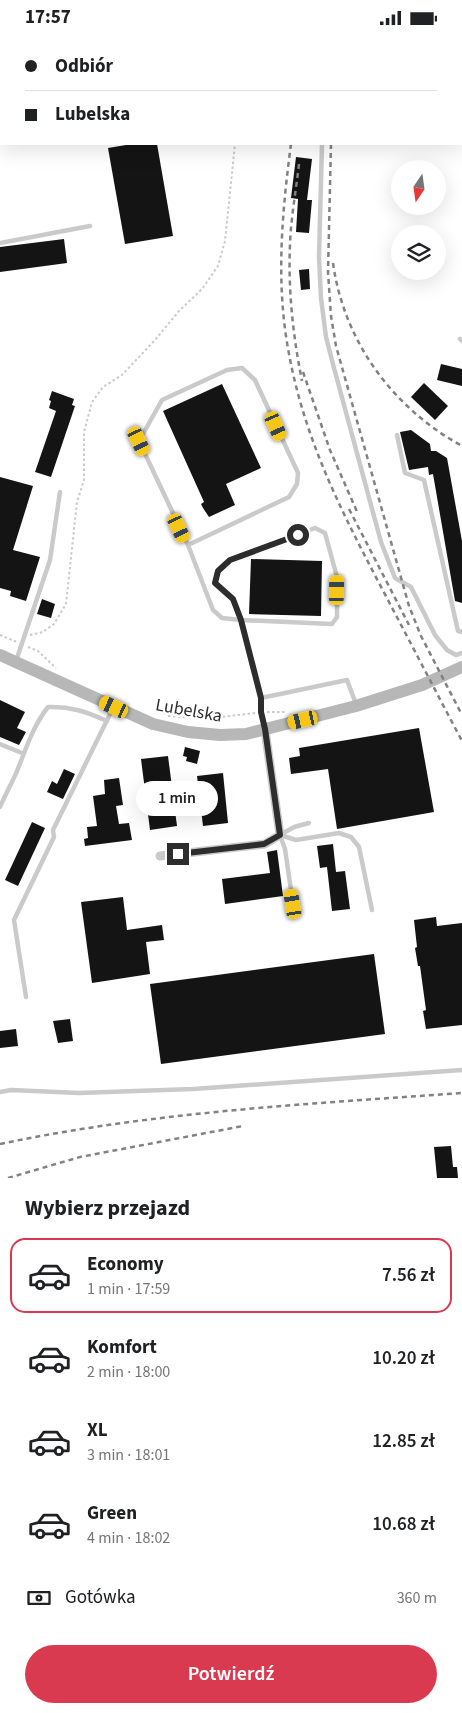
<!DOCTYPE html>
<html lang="pl">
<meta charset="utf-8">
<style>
:root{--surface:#fff;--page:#f2f2f2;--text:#202124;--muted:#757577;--line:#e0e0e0;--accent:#d93a4f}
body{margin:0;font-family:"Source Sans 3",sans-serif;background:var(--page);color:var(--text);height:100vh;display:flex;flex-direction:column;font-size:19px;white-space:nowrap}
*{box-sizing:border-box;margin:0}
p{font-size:16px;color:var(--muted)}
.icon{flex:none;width:28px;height:28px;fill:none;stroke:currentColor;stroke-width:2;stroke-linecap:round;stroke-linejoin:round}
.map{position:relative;height:1143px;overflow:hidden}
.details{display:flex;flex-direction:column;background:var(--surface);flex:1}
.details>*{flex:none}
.top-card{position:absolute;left:0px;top:0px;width:462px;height:110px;box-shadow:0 5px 20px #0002;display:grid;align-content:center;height:110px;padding:0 25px;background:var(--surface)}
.needle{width:32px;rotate:193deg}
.controls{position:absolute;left:391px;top:125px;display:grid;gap:10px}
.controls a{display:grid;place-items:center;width:55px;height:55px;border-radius:50%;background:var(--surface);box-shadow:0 5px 20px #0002;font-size:25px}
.end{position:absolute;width:22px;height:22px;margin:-11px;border:6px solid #2d2d2d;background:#fff;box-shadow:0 0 0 2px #fff}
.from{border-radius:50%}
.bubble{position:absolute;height:35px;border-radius:18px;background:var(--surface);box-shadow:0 5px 20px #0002;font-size:16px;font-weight:600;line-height:35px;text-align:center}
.car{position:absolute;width:15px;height:30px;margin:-15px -8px;border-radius:6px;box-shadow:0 0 4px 1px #0007;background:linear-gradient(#f5c518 24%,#345 0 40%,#f5c518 0 76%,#345 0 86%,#f5c518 0)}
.top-card b{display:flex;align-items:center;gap:18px;height:48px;font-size:19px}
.top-card b+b{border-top:1px solid var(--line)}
.top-card i{width:12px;height:12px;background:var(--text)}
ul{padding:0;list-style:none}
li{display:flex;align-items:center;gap:15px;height:75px;margin:0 10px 8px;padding:0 15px;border:2px solid transparent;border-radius:15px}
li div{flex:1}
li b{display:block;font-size:19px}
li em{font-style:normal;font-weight:600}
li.current{border-color:var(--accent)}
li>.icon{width:45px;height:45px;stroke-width:1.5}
h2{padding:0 25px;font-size:22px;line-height:60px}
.pay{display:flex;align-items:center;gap:12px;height:55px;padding:0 25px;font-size:19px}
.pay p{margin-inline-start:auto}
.button{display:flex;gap:10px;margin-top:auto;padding:10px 25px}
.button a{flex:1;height:58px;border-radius:30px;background:var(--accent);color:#fff;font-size:20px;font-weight:600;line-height:58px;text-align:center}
.status{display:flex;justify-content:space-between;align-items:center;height:35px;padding:0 25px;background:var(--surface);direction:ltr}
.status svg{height:14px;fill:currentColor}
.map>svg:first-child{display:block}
.building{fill:#141414}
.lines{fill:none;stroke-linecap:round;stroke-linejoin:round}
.path{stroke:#cacaca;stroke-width:2;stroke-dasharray:2.5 2.5;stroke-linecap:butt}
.lane{stroke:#cacaca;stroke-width:4.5}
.street{stroke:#cacaca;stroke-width:9}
.secondary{stroke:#b7b7b7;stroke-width:12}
.rail{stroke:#828282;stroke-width:2.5;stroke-dasharray:5 4;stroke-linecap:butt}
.route{stroke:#2d2d2d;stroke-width:6}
.labels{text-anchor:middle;stroke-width:5;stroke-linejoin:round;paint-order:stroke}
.street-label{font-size:18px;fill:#2d2d2d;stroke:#fff}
</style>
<div class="status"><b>17:57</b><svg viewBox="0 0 49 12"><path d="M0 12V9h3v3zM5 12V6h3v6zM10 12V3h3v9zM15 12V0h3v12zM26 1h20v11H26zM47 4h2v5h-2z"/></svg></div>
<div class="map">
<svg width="462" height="1143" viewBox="0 0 462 1143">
<rect width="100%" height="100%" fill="#fff"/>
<g class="building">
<path d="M132 109H157L173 201 125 209 108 113Z"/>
<path d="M296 122 312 124 307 165H312L309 198 296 197 298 164 291 163Z"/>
<path d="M64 204 67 228 0 237V212Z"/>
<path d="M309 234 310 254 301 255 299 235Z"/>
<path d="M441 329 462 334V351L437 345Z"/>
<path d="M424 348 448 371 435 385 411 362Z"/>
<path d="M222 349 261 433 226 449 235 470 209 482 203 473 201 469 204 467 163 376Z"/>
<path d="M52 356 74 364 72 370 75 371 51 442 35 437 56 376 49 373 51 366 49 365Z"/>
<path d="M411 395 430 409 431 416H436L447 423 462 506V568L455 566 433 439 429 440 428 432 409 435 400 397Z"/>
<path d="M0 442 33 451 13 515 40 522 26 566 10 561 11 556 0 553Z"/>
<path d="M251 524 322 526 321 581 249 579Z"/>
<path d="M42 564 55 569 51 583 37 579Z"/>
<path d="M0 665 25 677 17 693 26 697 19 710 0 702Z"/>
<path d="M419 693 434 777 337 794 328 734 291 739 289 723 300 721 299 713Z"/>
<path d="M185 712 200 716 197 729 186 726 187 722 183 721Z"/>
<path d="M168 721 177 791 150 795 141 724Z"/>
<path d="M64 734 75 739 63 764 47 757 52 746 57 749Z"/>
<path d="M223 738 228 788 203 791 197 741Z"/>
<path d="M119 743 123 770 116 771 119 789 129 788 132 805 85 811 84 804 88 803 87 792 97 791 93 761 105 759 104 745Z"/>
<path d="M32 787 45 793 18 851 5 845Z"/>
<path d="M333 809 336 837 345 836 350 874 332 876 327 832 320 833 317 811Z"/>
<path d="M277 815 283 861 225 869 222 844 270 838 267 817Z"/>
<path d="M123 862 127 895 162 890 164 905 146 907 150 939 92 948 81 867Z"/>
<path d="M436 882 437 891 462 888V990L426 994 423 976 426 975 420 931H418L415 913 417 912 414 885Z"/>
<path d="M374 919 385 999 161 1029 150 949Z"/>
<path d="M70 984 73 1006 58 1008 53 986Z"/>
<path d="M16 994 18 1011 0 1013V996Z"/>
<path d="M451 1111 453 1132H457L458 1143H437L434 1112Z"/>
</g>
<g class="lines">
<g class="path">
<path d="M246 1 247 0"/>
<path d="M0 600 17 607"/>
<path d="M30 600 43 597 54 589 66 569 77 467 84 445V397L92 367 103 352 122 340 155 305 179 276 202 254 218 231 225 206 235 109"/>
<path d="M28 612 38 616 56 633"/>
<path d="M267 677H287"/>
<path d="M168 681 204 684 255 678"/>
</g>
<g class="lane">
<path d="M322 109 319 222 321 263 326 302 334 333 381 507 395 543 411 552 435 600 447 615 456 620 462 618"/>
<path d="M0 208 90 191"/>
<path d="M460 304 462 306"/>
<path d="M397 400 405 438 424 445 458 596 462 597"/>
<path d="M315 493 325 498 337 542V582L332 589 241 585 233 564 215 547 218 536 231 525Z"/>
<path d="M188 510 139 406 162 365 227 335 242 333 255 345 298 438 297 449 289 462 188 510 213 575 222 583 241 585 261 663V677L265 693"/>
<path d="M16 626 50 525 60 457"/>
<path d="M261 663 347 645 356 669"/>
<path d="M0 709 22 718"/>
<path d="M0 772C5 760 12 748 17 736 26 714 33 691 48 672 70 671 87 677 107 686"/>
<path d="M309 788 294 792 280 800 296 805 339 798 351 802 359 812 372 875"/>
<path d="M280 800 285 814 293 869"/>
<path d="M26 962 14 885 54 802 53 795 113 673"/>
<path d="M0 1057 11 1055 79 1058 193 1054 462 1035"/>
</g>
<path class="street" d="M160 821 265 809 280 800 265 695"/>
<path class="secondary" d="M0 620 153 689 188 697 220 700 246 699 356 671 422 650 462 632"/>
<g class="rail">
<path d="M305 1V0"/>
<path d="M335 1V0"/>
<path d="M291 109C283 170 277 232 285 294 298 390 335 464 379 548 407 601 434 653 462 706"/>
<path d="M331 109 328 237 331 281 336 311 409 571 421 601 462 680"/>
<path d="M299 129C296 156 291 182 290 209 288 255 293 301 302 346"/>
<path d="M333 228C344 307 393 373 462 411"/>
<path d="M303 337 330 415 358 479"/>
<path d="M349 474 409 590"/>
<path d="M0 1109C152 1077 307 1069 462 1058"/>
<path d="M8 1143 80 1122 243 1091"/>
</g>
</g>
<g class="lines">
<path class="route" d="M178 819 264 809 280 800 265 694 261 677V663L241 585 233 564 215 548 218 536 230 525 298 500"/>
</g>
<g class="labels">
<g class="street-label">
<text transform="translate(189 675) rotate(10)" y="6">Lubelska</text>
</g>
</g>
</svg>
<div class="controls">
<a><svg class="needle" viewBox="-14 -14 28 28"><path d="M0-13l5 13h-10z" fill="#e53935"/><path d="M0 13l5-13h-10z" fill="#757577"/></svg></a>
<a><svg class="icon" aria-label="layers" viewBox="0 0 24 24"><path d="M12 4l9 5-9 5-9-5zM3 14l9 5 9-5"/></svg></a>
</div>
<i class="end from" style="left:298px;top:500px"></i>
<i class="end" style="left:178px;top:819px"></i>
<div class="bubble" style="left:136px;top:746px;width:82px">1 min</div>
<i class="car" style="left:276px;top:391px;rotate:156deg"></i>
<i class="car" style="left:139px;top:406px;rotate:155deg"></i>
<i class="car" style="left:179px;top:493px;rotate:155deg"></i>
<i class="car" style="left:337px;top:555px;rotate:1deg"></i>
<i class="car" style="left:114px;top:672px;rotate:295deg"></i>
<i class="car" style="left:303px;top:685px;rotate:257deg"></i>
<i class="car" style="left:293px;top:869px;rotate:351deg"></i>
<div class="top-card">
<b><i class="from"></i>Odbiór</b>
<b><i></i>Lubelska</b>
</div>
</div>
<section class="details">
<h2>Wybierz przejazd</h2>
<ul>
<li class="current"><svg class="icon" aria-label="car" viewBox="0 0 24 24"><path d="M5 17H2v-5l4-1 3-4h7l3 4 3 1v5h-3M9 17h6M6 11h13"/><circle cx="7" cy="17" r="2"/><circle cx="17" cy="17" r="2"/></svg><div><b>Economy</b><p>1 min · 17:59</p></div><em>7.56 zł</em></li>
<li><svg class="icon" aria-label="car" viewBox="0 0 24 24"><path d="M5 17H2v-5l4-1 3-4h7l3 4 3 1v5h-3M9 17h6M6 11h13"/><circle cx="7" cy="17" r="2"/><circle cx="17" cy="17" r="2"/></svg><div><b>Komfort</b><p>2 min · 18:00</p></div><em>10.20 zł</em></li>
<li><svg class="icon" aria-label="car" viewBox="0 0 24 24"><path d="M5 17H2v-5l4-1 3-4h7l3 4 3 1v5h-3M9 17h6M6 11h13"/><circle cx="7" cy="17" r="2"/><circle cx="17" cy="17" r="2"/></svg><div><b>XL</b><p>3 min · 18:01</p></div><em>12.85 zł</em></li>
<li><svg class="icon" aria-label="car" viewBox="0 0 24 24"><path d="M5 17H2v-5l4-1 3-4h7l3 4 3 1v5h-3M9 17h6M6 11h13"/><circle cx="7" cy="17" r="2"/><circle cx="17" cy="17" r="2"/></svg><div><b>Green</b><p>4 min · 18:02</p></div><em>10.68 zł</em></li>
</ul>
<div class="pay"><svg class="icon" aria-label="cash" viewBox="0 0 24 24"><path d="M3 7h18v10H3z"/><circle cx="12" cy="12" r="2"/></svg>Gotówka<p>360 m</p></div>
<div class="button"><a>Potwierdź</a></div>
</section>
